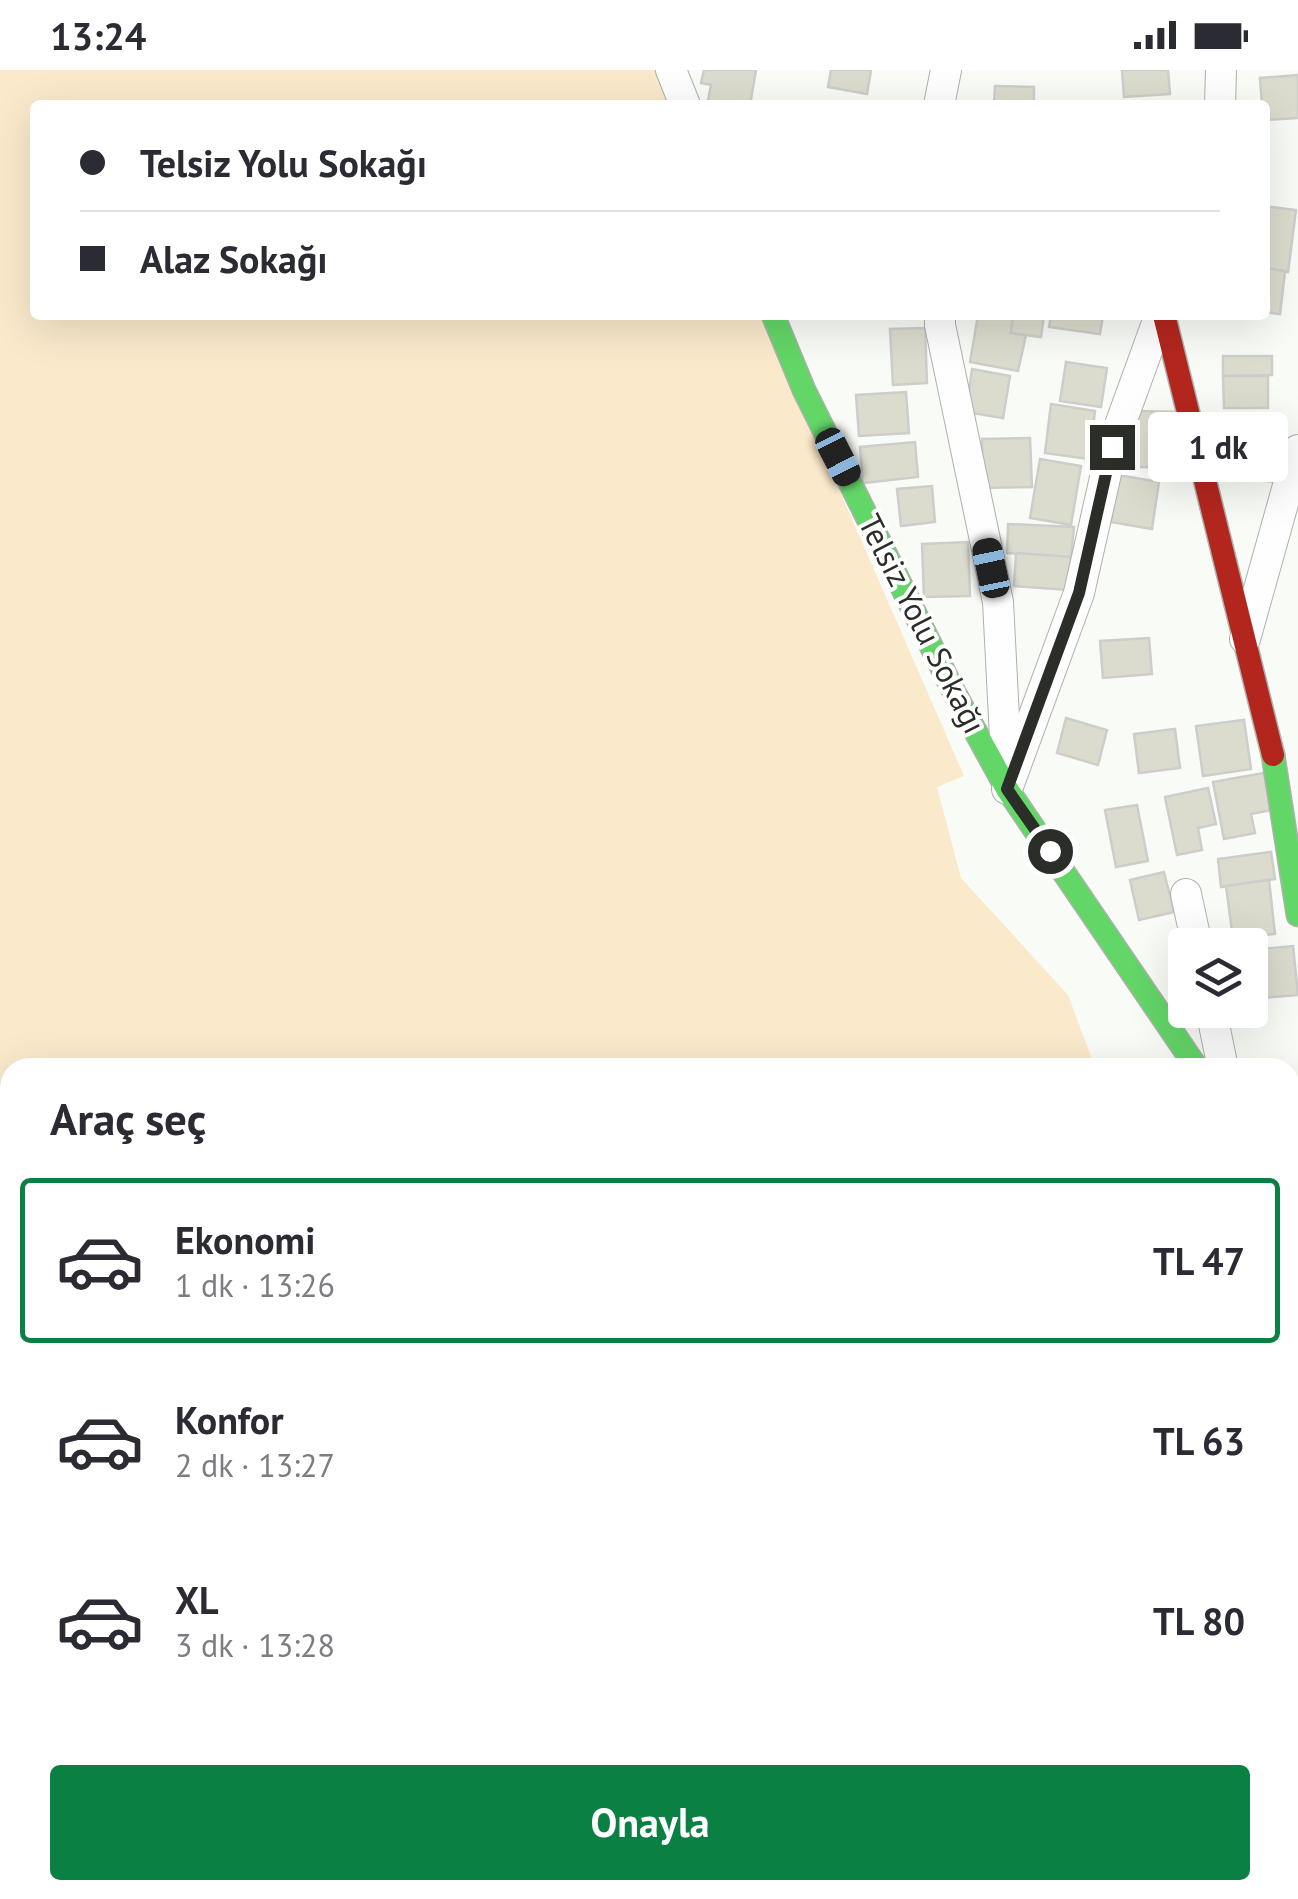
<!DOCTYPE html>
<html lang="tr">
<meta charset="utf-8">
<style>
:root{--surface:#fff;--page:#f2f2f3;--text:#2b2b33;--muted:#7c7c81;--line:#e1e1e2;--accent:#0b8043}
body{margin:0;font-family:"PT Sans",sans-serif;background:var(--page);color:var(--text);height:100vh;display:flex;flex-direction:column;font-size:38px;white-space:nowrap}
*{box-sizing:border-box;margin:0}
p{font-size:32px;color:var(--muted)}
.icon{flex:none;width:55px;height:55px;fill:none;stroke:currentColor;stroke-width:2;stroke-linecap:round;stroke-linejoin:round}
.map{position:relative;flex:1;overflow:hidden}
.details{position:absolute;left:0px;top:988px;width:1300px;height:842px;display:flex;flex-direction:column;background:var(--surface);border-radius:30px 30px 0 0;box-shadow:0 10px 40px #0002}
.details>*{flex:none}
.top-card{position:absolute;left:30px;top:30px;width:1240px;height:220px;border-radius:10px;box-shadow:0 10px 40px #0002;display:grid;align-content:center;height:220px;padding:0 50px;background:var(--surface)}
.buttons{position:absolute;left:1168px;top:858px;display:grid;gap:20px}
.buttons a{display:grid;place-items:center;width:100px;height:100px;border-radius:10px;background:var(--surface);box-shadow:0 10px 40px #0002;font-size:50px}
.end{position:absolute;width:45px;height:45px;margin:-22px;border:12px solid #2b2d29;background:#fff;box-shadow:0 0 0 5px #fff}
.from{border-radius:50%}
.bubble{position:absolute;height:70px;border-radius:10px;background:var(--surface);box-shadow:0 10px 40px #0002;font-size:32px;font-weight:800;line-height:70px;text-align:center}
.car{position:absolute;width:30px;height:60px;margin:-30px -15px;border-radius:12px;box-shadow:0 0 8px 2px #0007;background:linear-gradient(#222 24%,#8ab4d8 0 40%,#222 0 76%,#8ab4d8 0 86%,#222 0)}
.top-card b{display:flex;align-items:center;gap:35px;height:95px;font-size:38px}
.top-card b+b{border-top:2px solid var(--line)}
.top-card i{width:25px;height:25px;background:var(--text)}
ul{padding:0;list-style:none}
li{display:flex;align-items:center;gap:30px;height:165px;margin:0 20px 15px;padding:0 30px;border:5px solid transparent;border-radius:10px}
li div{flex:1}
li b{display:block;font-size:38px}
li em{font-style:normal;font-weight:800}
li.current{border-color:var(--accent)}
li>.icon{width:90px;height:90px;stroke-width:1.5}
h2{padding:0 50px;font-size:45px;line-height:120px}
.primary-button{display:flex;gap:20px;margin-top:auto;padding:20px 50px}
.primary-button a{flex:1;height:115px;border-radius:10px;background:var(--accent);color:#fff;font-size:40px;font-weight:800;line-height:115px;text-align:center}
.status{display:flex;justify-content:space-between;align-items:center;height:70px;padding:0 50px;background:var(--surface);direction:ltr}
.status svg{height:28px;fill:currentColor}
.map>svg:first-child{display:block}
.green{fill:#fae9cb}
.building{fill:#dbdccd;stroke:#cdcecb;stroke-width:2.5}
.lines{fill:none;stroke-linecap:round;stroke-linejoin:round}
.street-casing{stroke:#aeb1ad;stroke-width:32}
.fast-casing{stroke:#aeb1ad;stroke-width:25}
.slow-casing{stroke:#aeb1ad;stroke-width:25}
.jam-casing{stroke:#aeb1ad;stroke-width:25}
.street{stroke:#fefefe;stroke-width:30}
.fast{stroke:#63d668;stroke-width:22}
.slow{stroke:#ff974d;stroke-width:22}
.jam{stroke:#b3261e;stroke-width:22}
.route{stroke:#2b2d29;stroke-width:12}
.labels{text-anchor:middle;stroke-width:8;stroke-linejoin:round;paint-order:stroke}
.street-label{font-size:32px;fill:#2b2d29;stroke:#fff}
</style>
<div class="status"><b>13:24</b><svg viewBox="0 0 49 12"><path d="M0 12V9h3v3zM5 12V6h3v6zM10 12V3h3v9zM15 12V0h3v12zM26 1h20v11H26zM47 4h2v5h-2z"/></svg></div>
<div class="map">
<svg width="1298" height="1829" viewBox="0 0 1298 1829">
<rect width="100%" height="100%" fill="#f8fbf6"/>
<path class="green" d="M0 0H655L670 35H35V245H763L964 706 937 717 961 808 1068 925 1095 997 10 998V1820H898L902 1829H0Z"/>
<g class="building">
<path d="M704 0H756L750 35H707L711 15 701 13Z"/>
<path d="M831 0H871L867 24 828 17Z"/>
<path d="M1122 0H1168L1170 24 1124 27Z"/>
<path d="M1298 5V48L1265 50V35H1262L1260 8Z"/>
<path d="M995 16 1034 17V35H994Z"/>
<path d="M1265 136 1296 140 1288 202 1265 198Z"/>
<path d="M1265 198 1285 201 1280 244 1265 242Z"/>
<path d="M978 245H1013L1011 263 1026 265 1018 301 970 292Z"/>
<path d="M1013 245H1044L1041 267 1011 263Z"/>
<path d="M1051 245H1103L1100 264 1049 257Z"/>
<path d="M925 258 927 313 893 315 890 259Z"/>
<path d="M1223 286H1272V305L1223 306Z"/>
<path d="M1066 292 1107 298 1101 337 1060 331Z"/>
<path d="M972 299 1010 306 1003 348 966 342Z"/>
<path d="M1223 306H1268V338H1224Z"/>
<path d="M906 322 909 363 859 366 856 325Z"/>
<path d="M1051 334 1095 341 1089 389 1045 383Z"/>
<path d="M1138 341 1178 342 1177 398 1136 397Z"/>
<path d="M1241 364 1288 370 1283 413 1235 407Z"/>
<path d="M1030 368 1032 417 983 418 982 369Z"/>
<path d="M915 372 918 407 863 413 860 377Z"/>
<path d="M1040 389 1081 396 1071 455 1030 448Z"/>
<path d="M1118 405 1159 412 1152 459 1111 452Z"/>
<path d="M932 416 935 452 901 456 897 419Z"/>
<path d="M1008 454 1074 457 1071 487 1007 483Z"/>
<path d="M968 472 970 526 924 527 922 474Z"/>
<path d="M1016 483 1071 487 1069 520 1014 516Z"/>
<path d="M1149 568 1152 604 1103 608 1100 571Z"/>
<path d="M1066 648 1107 660 1098 695 1057 683Z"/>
<path d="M1244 650 1251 699 1203 706 1196 656Z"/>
<path d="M1175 659 1180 698 1139 703 1134 664Z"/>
<path d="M1264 703 1272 740 1251 744 1255 763 1224 769 1213 712Z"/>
<path d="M1208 718 1216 754 1198 758 1202 780 1177 785 1165 727Z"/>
<path d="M1137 735 1148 791 1116 797 1105 740Z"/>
<path d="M1271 782 1275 809 1221 817 1218 789Z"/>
<path d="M1164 802 1174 842 1139 850 1130 810Z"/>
<path d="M1269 810 1275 864 1233 869 1226 816Z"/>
<path d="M1293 876 1298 925 1250 929V880Z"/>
<path d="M1290 1591 1298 1593V1638L1290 1636Z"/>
<path d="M1290 1682 1298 1684 1297 1735 1290 1733Z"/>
<path d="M1290 1815H1298V1829H1266V1820H1290Z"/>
<path d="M1225 1820H1260L1259 1829H1224Z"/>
</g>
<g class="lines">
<defs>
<g id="street">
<path d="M671 0 685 35"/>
<path d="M939 35 946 0"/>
<path d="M1220 35 1221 0"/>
<path d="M940 245V255L998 532 1007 706"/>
<path d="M1245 569 1298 380"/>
<path d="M1007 719 1079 523 1112 377 1160 245"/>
<path d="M1186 824 1197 875"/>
<path d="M1211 940 1223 998"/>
<path d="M1290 1140 1298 1152"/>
<path d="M1290 1567 1298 1569"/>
<path d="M1290 1800 1298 1801"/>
</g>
<g id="fast">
<path d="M773 245 804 320 955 624 1007 719 1197 998"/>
<path d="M1273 685 1298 845"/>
<path d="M1290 1480 1298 1464"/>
</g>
<path id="slow" d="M1125 1829 1129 1820"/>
<path id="jam" d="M1164 245 1273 685"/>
</defs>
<use href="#street" class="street-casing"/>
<use href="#fast" class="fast-casing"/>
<use href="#slow" class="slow-casing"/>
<use href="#jam" class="jam-casing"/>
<use href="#street" class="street"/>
<use href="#fast" class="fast"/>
<use href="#slow" class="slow"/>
<use href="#jam" class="jam"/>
</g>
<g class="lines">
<path class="route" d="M1050 781 1007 719 1079 523 1112 377"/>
</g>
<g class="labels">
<g class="street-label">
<text transform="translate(922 554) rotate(63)" y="11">Telsiz Yolu Sokağı</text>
</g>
</g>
</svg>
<div class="buttons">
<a><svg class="icon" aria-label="layers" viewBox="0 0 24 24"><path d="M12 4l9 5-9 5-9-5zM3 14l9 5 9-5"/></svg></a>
</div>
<i class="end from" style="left:1050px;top:781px"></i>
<i class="end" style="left:1112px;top:377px"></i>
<div class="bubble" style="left:1148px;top:342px;width:140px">1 dk</div>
<i class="car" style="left:838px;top:387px;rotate:153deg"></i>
<i class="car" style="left:991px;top:498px;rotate:348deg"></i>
<div class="top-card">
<b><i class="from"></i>Telsiz Yolu Sokağı</b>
<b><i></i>Alaz Sokağı</b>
</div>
<section class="details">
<h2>Araç seç</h2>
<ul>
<li class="current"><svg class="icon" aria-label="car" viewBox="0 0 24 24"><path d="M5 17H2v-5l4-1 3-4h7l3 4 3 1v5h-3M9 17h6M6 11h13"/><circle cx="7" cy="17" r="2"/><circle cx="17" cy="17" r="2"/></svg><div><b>Ekonomi</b><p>1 dk · 13:26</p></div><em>TL 47</em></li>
<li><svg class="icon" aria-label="car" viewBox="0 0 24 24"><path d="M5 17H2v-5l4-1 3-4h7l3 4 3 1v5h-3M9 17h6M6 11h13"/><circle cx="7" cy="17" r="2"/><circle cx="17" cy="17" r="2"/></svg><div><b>Konfor</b><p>2 dk · 13:27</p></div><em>TL 63</em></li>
<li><svg class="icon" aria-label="car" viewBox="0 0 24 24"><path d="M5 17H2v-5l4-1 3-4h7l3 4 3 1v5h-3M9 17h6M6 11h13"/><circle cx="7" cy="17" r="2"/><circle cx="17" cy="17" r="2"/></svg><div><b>XL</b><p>3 dk · 13:28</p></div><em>TL 80</em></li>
</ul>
<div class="primary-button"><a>Onayla</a></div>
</section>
</div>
